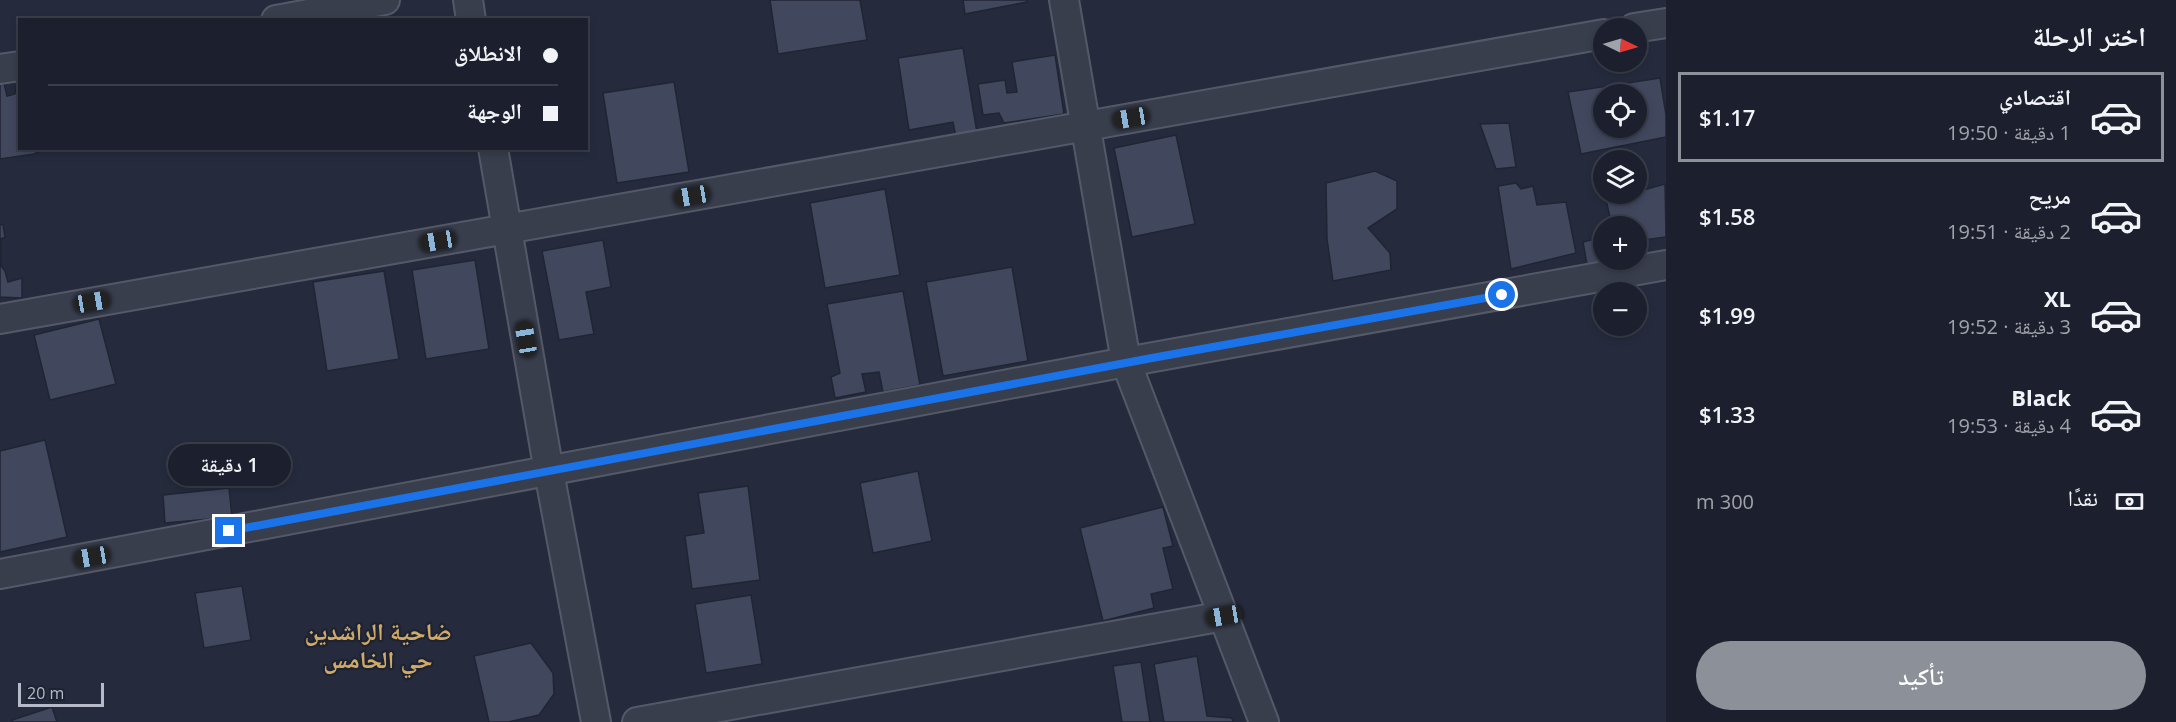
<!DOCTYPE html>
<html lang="ar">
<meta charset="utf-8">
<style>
:root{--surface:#1c202e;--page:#292d3a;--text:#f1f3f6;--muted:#a0a3aa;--line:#3a3e4a;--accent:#8c9099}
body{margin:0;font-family:"Open Sans","Noto Naskh Arabic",sans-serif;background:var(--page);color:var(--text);direction:rtl;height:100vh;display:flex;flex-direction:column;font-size:22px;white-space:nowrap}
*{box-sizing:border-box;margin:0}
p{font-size:20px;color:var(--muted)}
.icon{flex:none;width:33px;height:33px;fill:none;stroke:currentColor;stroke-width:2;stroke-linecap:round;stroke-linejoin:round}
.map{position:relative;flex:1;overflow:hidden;direction:ltr}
.sheet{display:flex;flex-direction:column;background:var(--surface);width:510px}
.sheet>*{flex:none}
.top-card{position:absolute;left:18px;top:18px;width:570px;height:132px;border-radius:0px;box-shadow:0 3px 9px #0003,0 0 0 2px var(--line);direction:rtl;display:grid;align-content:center;height:132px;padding:0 30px;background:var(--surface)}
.needle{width:39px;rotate:95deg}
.fabs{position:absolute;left:1593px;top:18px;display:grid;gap:12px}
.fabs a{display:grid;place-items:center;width:54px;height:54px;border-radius:50%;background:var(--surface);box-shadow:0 3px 9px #0003,0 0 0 2px var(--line);font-size:30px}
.scale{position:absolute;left:18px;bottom:15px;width:86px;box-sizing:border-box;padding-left:6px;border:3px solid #b5b9c8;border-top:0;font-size:16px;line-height:21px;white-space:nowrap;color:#b5b9c8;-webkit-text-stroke:4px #1e2332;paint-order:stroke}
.end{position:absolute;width:27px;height:27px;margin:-14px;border:8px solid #1a73e8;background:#fff;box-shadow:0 0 0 3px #fff}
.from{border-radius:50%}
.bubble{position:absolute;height:42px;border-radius:21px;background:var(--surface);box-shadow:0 3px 9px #0003,0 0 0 2px var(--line);font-size:20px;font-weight:600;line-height:42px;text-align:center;direction:rtl}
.car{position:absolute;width:18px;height:36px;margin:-18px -9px;border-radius:8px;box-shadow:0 0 4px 2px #0007;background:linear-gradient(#222 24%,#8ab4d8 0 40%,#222 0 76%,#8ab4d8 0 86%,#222 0)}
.top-card b{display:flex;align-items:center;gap:21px;height:57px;font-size:22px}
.top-card b+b{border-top:2px solid var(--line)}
.top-card i{width:15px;height:15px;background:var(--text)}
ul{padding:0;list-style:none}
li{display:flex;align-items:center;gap:18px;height:90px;margin:0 12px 9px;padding:0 18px;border:3px solid transparent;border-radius:0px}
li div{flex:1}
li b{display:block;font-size:22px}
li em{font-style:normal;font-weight:600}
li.selected{border-color:var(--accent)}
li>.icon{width:54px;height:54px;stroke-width:1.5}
h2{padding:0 30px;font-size:27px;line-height:72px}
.pay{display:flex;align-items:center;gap:15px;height:66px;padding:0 30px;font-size:22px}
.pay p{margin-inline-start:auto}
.cta{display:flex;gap:12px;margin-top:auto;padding:12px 30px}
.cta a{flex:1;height:69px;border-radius:36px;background:var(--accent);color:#fff;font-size:24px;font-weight:600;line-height:69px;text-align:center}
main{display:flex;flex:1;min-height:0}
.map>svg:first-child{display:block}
.building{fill:#41475d;stroke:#202534;stroke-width:1.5;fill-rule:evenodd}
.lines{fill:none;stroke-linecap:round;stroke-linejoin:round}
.minor-casing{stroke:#545968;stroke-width:32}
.minor{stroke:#393e4d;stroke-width:28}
.route{stroke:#1a73e8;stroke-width:8}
.labels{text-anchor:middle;stroke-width:4.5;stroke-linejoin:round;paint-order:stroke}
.district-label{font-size:24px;font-weight:bold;fill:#d1a968;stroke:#1e2332}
</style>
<main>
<section class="sheet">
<h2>اختر الرحلة</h2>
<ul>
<li class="selected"><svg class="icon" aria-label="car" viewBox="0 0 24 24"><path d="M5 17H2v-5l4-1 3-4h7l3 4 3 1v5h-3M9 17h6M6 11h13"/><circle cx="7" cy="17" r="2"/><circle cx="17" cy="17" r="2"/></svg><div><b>اقتصادي</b><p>1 دقيقة · 19:50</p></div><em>$1.17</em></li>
<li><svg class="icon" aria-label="car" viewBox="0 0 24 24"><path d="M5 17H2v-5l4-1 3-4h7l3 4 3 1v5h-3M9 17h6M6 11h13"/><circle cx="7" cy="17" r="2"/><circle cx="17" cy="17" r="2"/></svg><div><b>مريح</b><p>2 دقيقة · 19:51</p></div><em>$1.58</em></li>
<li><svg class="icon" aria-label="car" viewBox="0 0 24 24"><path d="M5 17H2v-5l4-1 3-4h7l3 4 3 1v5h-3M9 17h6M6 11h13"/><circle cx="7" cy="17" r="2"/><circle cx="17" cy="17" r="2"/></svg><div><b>XL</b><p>3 دقيقة · 19:52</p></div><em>$1.99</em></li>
<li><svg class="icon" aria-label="car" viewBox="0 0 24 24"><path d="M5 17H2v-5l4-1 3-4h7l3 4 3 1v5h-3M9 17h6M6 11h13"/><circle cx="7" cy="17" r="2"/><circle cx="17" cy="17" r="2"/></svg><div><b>Black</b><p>4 دقيقة · 19:53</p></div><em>$1.33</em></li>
</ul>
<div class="pay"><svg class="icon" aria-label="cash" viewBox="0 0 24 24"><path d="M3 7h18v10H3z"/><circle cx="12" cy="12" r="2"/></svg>نقدًا<p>300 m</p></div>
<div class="cta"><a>تأكيد</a></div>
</section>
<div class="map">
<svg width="1666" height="722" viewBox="0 0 1666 722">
<rect width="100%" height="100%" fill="#252b3d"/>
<g class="building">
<path d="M770 0H860L867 40 778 54Z"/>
<path d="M963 0H1026L1027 2 965 14Z"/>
<path d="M963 48 977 133 956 137 953 122 909 130 898 58Z"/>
<path d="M1055 55 1064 114 1004 123 999 113 983 115 978 84 1005 80 1007 93 1017 92 1012 62Z"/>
<path d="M1660 78 1666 115V137L1581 154 1568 92ZM1604 94H1636V128H1604Z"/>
<path d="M674 82 689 172 617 183 603 93Z"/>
<path d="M0 83H4L7 96 15 94 16 86H20V148H47L34 154 0 159Z"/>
<path d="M1509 123 1516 167 1496 169 1480 124Z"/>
<path d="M1176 135 1195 224 1132 237 1114 148Z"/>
<path d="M1375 171 1397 181V209L1368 228 1390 253 1391 270 1333 281 1327 239 1326 183Z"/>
<path d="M1516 183 1521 189 1533 186 1537 205 1566 202 1576 253 1511 269 1498 186Z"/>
<path d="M1665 184 1666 237 1636 241V226H1612L1606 200 1636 194V192Z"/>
<path d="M885 189 900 275 825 288 810 203Z"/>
<path d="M0 224 3 225 5 237 1 239V266L5 271 8 282 22 278V298L0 297Z"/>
<path d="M1603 237 1604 260H1606L1607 265 1588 270 1583 242Z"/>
<path d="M603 240 611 287 586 292 594 334 559 340 542 251Z"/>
<path d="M475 260 489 349 426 359 412 270Z"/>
<path d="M1012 267 1028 361 943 376 926 282Z"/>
<path d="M384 271 399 359 327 371 313 282Z"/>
<path d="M903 291 920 385 883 392 879 372 862 374 866 392 835 398 831 377 840 373 827 304Z"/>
<path d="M99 319 116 384 50 400 34 335Z"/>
<path d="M45 440 67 537 0 552V451Z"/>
<path d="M918 471 932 541 873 553 860 483Z"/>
<path d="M748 486 760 580 692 589 685 536 704 533 698 493Z"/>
<path d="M229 488 232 517 165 523 163 495Z"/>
<path d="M1163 507 1173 546 1163 548 1173 589 1151 594 1154 608 1103 621 1080 528Z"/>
<path d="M242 586 251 640 204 648 195 593Z"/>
<path d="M751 595 762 664 706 673 695 604Z"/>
<path d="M531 643 553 673 554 694 539 715 508 722H489L474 656Z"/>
<path d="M1197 656 1207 716 1232 718 1233 722H1164L1154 664Z"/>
<path d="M1141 662 1150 722H1122L1113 666Z"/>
<path d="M52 707 57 722H13L12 720Z"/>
</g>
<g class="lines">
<defs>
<g id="minor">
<path d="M468 0 471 20"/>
<path d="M1064 0 1126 362 1264 722"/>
<path d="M276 20 385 0"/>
<path d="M1634 28 1666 23"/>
<path d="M0 69 20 66"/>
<path d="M493 148 549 472 596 722"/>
<path d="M0 319 1604 34"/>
<path d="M0 574 1126 362 1666 265"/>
<path d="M637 722 1224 616"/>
</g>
</defs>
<use href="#minor" class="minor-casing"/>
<use href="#minor" class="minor"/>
</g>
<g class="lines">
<path class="route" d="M229 531 1152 358 1502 295"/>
</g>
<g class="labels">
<g class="district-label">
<text x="378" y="640">ضاحية الراشدين<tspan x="378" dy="28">حي الخامس</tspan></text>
</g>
</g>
</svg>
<div class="fabs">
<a><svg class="needle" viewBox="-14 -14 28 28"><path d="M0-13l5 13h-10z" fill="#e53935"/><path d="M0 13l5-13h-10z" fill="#a0a3aa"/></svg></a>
<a><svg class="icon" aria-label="locate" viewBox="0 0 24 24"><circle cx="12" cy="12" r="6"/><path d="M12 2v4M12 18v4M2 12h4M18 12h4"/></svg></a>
<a><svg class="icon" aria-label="layers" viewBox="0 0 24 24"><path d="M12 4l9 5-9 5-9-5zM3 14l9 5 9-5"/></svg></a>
<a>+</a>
<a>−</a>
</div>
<div class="scale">20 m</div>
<i class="end from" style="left:1502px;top:295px"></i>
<i class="end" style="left:229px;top:531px"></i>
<div class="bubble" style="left:168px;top:444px;width:123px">1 دقيقة</div>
<i class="car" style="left:1131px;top:118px;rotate:260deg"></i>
<i class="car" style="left:692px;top:196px;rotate:260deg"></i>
<i class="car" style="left:438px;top:241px;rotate:260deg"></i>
<i class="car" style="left:92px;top:302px;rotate:80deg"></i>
<i class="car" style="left:526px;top:339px;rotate:350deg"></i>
<i class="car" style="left:92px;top:557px;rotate:260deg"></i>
<i class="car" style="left:1224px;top:616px;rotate:260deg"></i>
<div class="top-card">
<b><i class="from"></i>الانطلاق</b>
<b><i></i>الوجهة</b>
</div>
</div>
</main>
